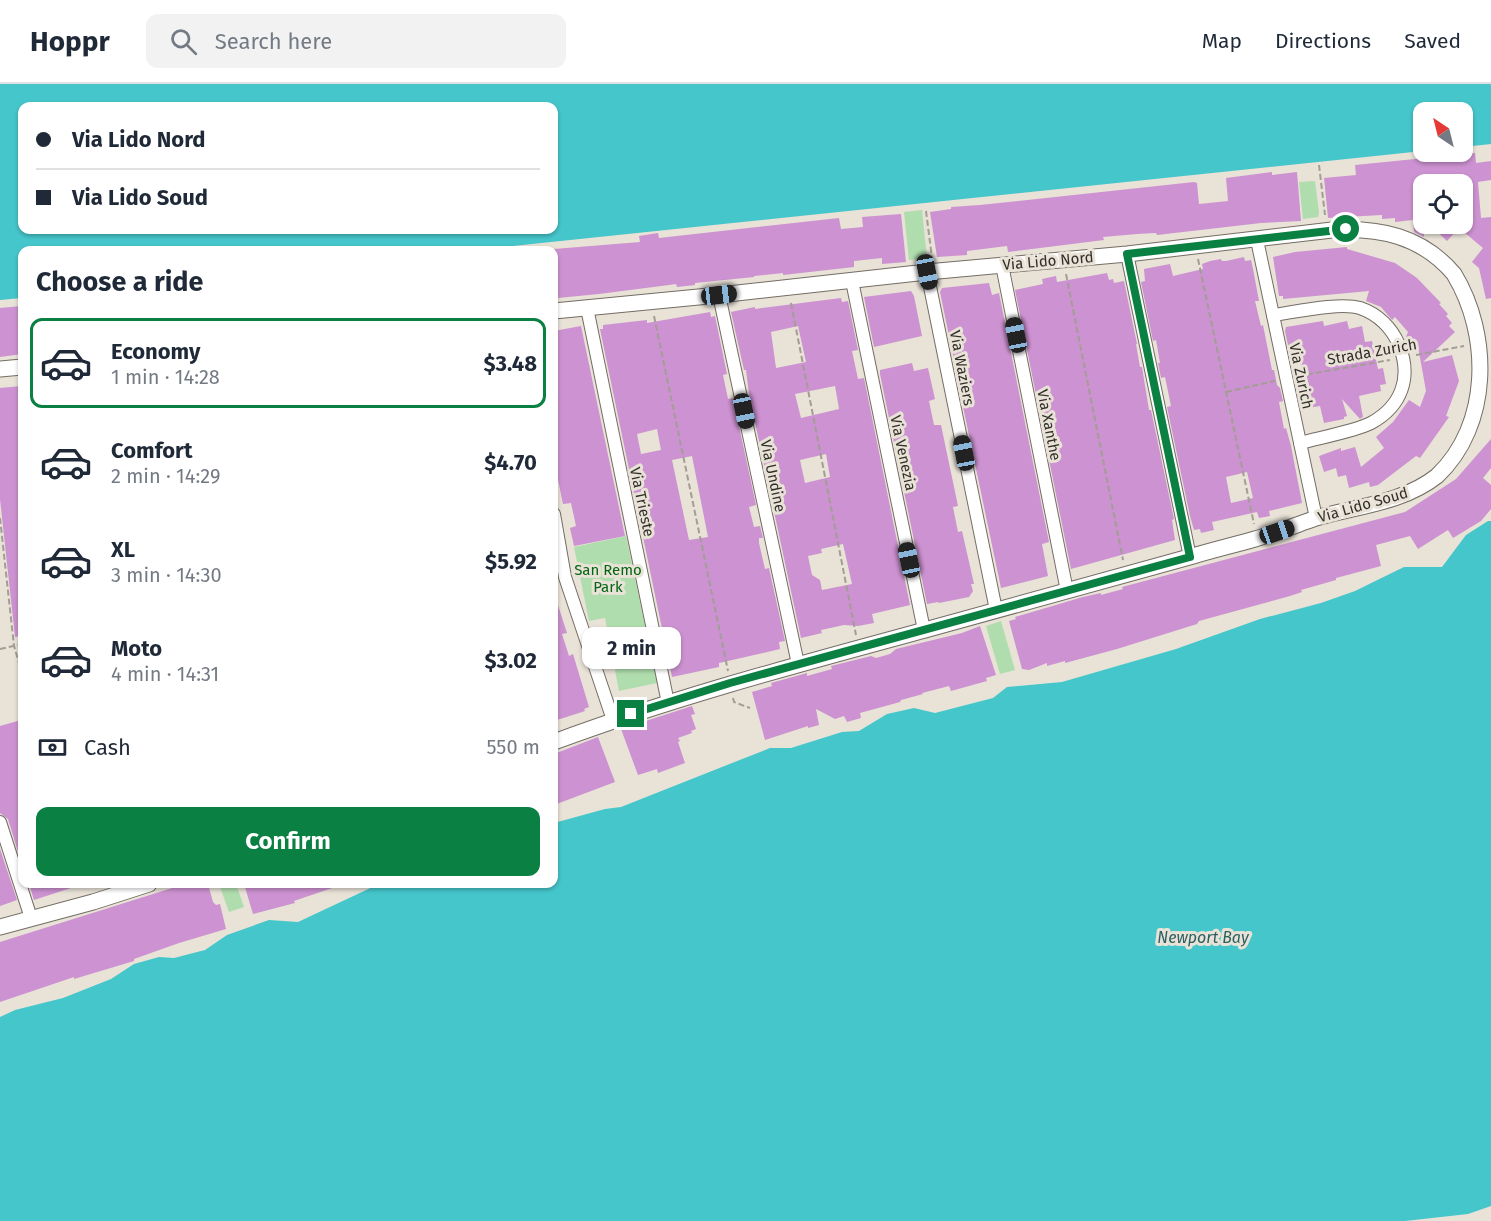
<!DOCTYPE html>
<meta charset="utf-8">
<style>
:root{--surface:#fff;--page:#f2f2f3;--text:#1f2937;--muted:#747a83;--line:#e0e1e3;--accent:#0b8043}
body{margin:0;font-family:"Fira Sans",sans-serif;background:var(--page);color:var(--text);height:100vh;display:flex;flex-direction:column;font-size:22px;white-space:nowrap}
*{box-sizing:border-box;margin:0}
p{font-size:20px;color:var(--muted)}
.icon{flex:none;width:33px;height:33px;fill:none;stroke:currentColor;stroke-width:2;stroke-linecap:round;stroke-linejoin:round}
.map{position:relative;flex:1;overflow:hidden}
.sheet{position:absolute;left:18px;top:162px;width:540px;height:642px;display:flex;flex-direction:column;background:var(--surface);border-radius:12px;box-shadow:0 2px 4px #0004}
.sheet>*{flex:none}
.hud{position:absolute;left:18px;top:18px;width:540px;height:132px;border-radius:12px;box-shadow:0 2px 4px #0004;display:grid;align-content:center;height:132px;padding:0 18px;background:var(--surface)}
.needle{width:39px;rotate:325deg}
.buttons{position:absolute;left:1413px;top:18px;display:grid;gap:12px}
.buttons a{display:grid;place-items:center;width:60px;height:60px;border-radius:12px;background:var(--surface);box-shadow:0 2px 4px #0004;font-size:30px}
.end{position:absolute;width:27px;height:27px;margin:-14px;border:8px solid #0b8043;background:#fff;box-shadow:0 0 0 3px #fff}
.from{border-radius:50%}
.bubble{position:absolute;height:42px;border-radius:12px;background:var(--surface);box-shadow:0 2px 4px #0004;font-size:20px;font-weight:700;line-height:42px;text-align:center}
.car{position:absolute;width:18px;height:36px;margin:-18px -9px;border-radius:8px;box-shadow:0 0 4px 2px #0007;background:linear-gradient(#222 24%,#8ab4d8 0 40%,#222 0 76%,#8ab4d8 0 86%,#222 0)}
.hud b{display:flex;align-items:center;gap:21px;height:57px;font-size:22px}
.hud b+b{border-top:2px solid var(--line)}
.hud i{width:15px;height:15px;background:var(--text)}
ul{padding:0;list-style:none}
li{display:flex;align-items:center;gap:18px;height:90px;margin:0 12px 9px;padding:0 6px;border:3px solid transparent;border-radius:12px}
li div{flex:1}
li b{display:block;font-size:22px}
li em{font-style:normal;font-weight:700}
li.selected{border-color:var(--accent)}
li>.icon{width:54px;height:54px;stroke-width:1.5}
h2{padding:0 18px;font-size:27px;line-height:72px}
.pay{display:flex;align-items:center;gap:15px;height:66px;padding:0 18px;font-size:22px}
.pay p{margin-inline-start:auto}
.button{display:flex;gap:12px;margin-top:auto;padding:12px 18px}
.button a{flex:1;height:69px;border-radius:12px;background:var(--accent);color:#fff;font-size:24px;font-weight:700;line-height:69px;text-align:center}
header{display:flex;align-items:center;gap:36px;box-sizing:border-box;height:84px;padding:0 30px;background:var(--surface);border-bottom:2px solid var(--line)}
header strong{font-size:28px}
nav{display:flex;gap:33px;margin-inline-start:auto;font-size:21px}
.search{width:420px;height:54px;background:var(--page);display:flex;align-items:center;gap:15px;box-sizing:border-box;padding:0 21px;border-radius:12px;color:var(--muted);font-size:22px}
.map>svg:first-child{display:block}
.green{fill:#b0ddae}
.water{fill:#45c6cb;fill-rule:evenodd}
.building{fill:#cd92d1;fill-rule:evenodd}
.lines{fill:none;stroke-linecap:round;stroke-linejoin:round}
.minor-casing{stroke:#736d64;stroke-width:14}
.tertiary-casing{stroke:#736d64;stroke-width:17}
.path{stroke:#a29d95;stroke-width:2;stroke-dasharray:6 3;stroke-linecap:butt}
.minor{stroke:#fff;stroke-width:12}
.tertiary{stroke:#fff;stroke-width:15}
.route{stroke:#0b8043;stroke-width:8}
.labels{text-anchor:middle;stroke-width:6;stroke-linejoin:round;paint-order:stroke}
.street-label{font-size:15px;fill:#312e2a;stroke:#e8e2d7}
.park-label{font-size:15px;fill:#026512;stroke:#e8e2d7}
.water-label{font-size:16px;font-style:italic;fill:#2b6062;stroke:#e8e2d7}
</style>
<header>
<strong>Hoppr</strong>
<div class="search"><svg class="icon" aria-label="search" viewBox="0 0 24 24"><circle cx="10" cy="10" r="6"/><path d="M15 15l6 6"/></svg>Search here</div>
<nav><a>Map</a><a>Directions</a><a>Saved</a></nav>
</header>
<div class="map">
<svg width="1491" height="1137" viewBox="0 0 1491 1137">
<rect width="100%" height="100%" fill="#e8e2d7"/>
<g class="green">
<path d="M1315 97 1319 129 1318 133 1303 135 1299 98Z"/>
<path d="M922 126 927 174 909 176 904 128Z"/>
<path d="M626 452 657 599 619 607 605 534 589 537 574 463Z"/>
<path d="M1001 537 1015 586 1000 590 986 542Z"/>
<path d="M219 800H236L244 823 229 828Z"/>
</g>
<g class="water">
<path d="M0 0H1491V60L1463 63 1462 28H1424L1423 67 475 166H22V214L0 216ZM22 22H554V146H22Z"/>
<path d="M1488 437H1491V1122L1468 1130 1405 1137H0V933L15 926 63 914 111 895 134 880 159 873 174 874 205 866 227 851 269 836 298 838 379 800H554V739L605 725 621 723 770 664H791L842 648 859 647 887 630 914 624 935 629 993 614 1007 603 1062 598 1176 565 1260 535 1321 519 1355 507 1404 483H1442L1466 451Z"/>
</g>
<g class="building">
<path d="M1475 69 1476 79 1491 77V96L1478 98 1481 134 1491 133V214L1486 215 1479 184 1472 178 1483 164 1459 144 1447 157 1429 140H1462V100H1424V153L1414 148 1413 136 1395 138V134L1382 135V131L1328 134 1324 94 1356 91 1355 81Z"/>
<path d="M1272 88V91L1297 88 1301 137 1261 139 1157 151 1156 149 1137 150 1103 153 1104 156 1008 168 1007 162 967 167V171L937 173 930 128 951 125V123L980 121 1194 98 1197 99 1199 120 1228 117 1226 94Z"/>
<path d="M901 130 906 178 882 180V174L854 177V183L783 191V189L754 192V193L695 199V201L677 203 676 200 669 201 599 210 558 214V212L554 213V165L640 158 639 152 658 149 659 154 839 134 841 145 863 143 862 133Z"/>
<path d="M1347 163V165L1395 179 1417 194 1441 219 1439 220 1448 230 1446 232 1452 239 1449 242 1455 248 1423 278 1452 271 1459 297 1446 332 1449 333 1420 374 1416 372 1378 401 1370 403 1369 398 1349 404 1346 391 1338 393 1336 384 1324 388 1319 372 1341 364V367L1355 363 1361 383 1384 364 1376 353 1393 338 1409 316 1420 323 1426 307 1419 268 1406 253 1408 248 1395 233 1392 236 1381 223 1366 217 1369 207 1283 215V212H1279L1273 173 1295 168Z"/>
<path d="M1244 173 1245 177 1251 176 1253 185 1259 217H1255L1261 242 1263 241 1272 286H1274L1277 301 1280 304 1283 317 1279 318 1284 345 1286 344 1291 362 1302 419 1269 427 1270 432 1259 434 1257 428 1212 438 1214 446 1201 449 1200 445 1194 446 1190 432 1167 323 1171 322 1165 293 1161 294 1158 279H1160L1156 256 1153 257 1141 198 1145 197 1144 185 1170 180 1173 192 1203 185 1202 180 1210 177 1221 175 1222 177H1226ZM1247 388 1253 414 1231 419 1226 393Z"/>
<path d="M1107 189 1109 196 1113 195 1114 199 1124 197 1125 202 1137 260H1136L1140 283H1142L1149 326H1151L1174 435 1172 436 1175 456 1071 485 1015 206 1043 200 1042 195 1056 192 1057 198Z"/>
<path d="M989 199 992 211 999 209 1049 458 1042 460 1048 492 1001 504 961 313 968 311 962 279 955 281 940 208 942 204Z"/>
<path d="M911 207 914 212 922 252 874 263 864 213Z"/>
<path d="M841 214 842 218 848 217 858 266 852 267 858 295 864 294 910 521 872 530 874 539 858 542 844 541 821 546 822 549 801 554 749 310 746 286H744L731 228 755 223V225ZM798 242 806 278 776 284 771 248ZM835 302 839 325 801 334 795 310ZM826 370 830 393 805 399 800 376ZM843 460 852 500 822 506 820 496 812 491 808 472 822 469 821 465Z"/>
<path d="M22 222V270L0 273V224Z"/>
<path d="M710 228 711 233 715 232 727 290 723 291 728 315 733 314 756 421 749 423 754 443 760 442 763 454H759V459L765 485 769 484 785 557 779 558 780 565 719 579V583L672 593 600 245H603V241L647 236V239ZM657 345 661 366 641 370 637 350ZM692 372 708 453 689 456 672 376Z"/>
<path d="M1323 237 1324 242 1347 237 1349 245 1362 242 1365 258 1372 257 1378 285 1383 284 1386 300 1380 301 1381 307 1359 312 1363 333 1361 334 1360 335 1342 315 1347 332 1344 333V335L1324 339 1320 322 1302 325 1296 301 1306 299 1300 273 1291 275 1285 247 1286 243Z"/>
<path d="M581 242 625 452 574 462 570 444 576 442 571 419 563 420 554 376V247Z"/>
<path d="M912 279 914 287 928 284 935 315 929 317 934 341H941L958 422 953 423 958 448 962 447 974 500H971L973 507 969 513 939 519 938 518 927 520 880 290V286Z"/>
<path d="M22 302V552L15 553 0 415V304Z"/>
<path d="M1491 355V384L1483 394 1491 401V425L1481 437 1453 454 1448 446 1418 465 1410 452 1376 461 1381 482 1336 494V496L1301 506 1302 508 1290 512 1199 537 1197 540 1117 565 1065 579V577L1047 582V579L1029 586 1022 585 1009 537 1016 535 1015 533 1083 513 1101 509V511L1123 505 1122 503 1405 428 1456 395Z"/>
<path d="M554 515H556L567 549 562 550 569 572 573 570 589 623 584 625 585 627 554 637Z"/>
<path d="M980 542 996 591 986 594 987 597 951 607 949 602 922 609 923 610 901 616 900 618 860 629 861 634 847 638 844 632 835 635 816 625 819 641 808 644V642L765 656 752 608 772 602 771 599 807 589V592L832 585 831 582 871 572 876 574 890 570 896 565 962 549Z"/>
<path d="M692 622 695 630 691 631 696 645 691 647 692 649 678 654 680 657 678 658 685 679 658 689 657 685 638 691 621 645Z"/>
<path d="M21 636 22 642V781L8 735 0 729V642Z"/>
<path d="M598 653 615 698 554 721V670Z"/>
<path d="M0 765 17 816 0 822Z"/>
<path d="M29 800H77V802L34 816Z"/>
<path d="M185 800H208L213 818 216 821 220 820 226 845 179 859 134 875V877L74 895V893L0 918V858Z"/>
<path d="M244 800H340L341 801 294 817 295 819 253 830Z"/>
</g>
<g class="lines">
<defs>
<g id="minor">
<path d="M1257 156 1316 434"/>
<path d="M1127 170 1190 473"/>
<path d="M1002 181 1067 507"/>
<path d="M927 188 996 526"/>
<path d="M852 197 924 546"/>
<path d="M719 211 798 580"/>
<path d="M587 224 668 619"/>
<path d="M1273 231C1295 228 1340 218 1360 224 1378 230 1392 244 1399 261 1412 293 1402 322 1371 339 1356 347 1318 354 1300 359"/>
<path d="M554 430 565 493 613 636"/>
<path d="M0 738 31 834"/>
</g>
<g id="tertiary">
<path d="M554 227 719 211 927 188 1127 170 1332 146C1379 143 1422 152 1454 190 1491 251 1491 341 1437 392 1403 419 1357 422 1316 434 1296 441 1276 449 1255 455 1234 461 1213 466 1193 472 1103 497 1014 522 925 546 800 580 675 613 554 658"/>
<path d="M0 285 22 283"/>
<path d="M0 843 93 818 149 800"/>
</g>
</defs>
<use href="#minor" class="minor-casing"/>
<use href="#tertiary" class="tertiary-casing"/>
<g class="path">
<path d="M1319 81 1325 131"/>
<path d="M926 127 932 174"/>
<path d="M1198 175 1254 440"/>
<path d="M1066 190 1123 476"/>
<path d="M791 219 856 551"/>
<path d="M654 232 728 587"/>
<path d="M1416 271 1464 262"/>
<path d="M1298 292 1390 276"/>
<path d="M1226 308 1275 297"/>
<path d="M0 434 14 562 22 589"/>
<path d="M0 565 22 560"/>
<path d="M733 614 734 618 750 624"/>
</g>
<use href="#minor" class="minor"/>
<use href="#tertiary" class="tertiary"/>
</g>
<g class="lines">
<path class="route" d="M631 630 730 599 1190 473 1127 170 1346 145"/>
</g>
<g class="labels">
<g class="street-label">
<text transform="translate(1048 177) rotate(-5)" y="5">Via Lido Nord</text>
<text transform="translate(1372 268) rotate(-10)" y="5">Strada Zurich</text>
<text transform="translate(962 284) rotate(79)" y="5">Via Waziers</text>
<text transform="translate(1301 292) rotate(78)" y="5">Via Zurich</text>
<text transform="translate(1049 341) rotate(79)" y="5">Via Xanthe</text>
<text transform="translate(903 369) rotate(78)" y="5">Via Venezia</text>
<text transform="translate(773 392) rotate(78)" y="5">Via Undine</text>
<text transform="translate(642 418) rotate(78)" y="5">Via Trieste</text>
<text transform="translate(1363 421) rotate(-16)" y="5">Via Lido Soud</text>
</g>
<g class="park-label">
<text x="608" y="491">San Remo<tspan x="608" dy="17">Park</tspan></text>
</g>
<g class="water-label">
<text x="1203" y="859">Newport Bay</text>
</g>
</g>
</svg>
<div class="buttons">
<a><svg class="needle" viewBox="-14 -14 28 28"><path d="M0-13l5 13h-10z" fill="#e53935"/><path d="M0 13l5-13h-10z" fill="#747a83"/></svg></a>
<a><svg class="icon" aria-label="locate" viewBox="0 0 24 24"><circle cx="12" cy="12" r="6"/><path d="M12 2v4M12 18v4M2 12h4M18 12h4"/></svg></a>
</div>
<i class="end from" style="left:1346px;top:145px"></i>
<i class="end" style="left:631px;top:630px"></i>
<div class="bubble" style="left:582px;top:543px;width:99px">2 min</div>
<i class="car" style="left:927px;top:188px;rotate:169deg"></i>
<i class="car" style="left:719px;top:211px;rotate:83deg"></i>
<i class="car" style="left:1016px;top:251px;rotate:349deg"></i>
<i class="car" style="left:744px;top:327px;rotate:168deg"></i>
<i class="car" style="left:964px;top:369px;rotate:349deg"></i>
<i class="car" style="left:1277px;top:448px;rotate:71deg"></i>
<i class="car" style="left:909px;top:476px;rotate:348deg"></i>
<div class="hud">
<b><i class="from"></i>Via Lido Nord</b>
<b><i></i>Via Lido Soud</b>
</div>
<section class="sheet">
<h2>Choose a ride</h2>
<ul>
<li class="selected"><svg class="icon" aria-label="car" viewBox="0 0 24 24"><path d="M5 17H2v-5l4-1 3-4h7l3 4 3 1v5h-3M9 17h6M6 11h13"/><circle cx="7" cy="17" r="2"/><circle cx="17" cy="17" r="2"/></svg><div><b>Economy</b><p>1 min · 14:28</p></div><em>$3.48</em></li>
<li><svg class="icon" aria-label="car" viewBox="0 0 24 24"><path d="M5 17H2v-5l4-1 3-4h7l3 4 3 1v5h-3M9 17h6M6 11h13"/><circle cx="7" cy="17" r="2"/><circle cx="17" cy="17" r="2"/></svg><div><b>Comfort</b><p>2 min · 14:29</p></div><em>$4.70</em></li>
<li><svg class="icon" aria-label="car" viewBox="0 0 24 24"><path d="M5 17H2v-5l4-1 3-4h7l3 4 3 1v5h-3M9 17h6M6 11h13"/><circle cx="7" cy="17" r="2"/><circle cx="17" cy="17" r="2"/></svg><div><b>XL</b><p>3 min · 14:30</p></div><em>$5.92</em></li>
<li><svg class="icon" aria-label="car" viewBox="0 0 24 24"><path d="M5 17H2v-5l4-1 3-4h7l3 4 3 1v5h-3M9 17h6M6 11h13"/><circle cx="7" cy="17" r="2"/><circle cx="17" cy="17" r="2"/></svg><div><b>Moto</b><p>4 min · 14:31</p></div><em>$3.02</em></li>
</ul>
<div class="pay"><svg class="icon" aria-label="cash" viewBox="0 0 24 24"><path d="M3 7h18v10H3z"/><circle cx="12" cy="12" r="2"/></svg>Cash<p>550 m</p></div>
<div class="button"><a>Confirm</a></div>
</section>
</div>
